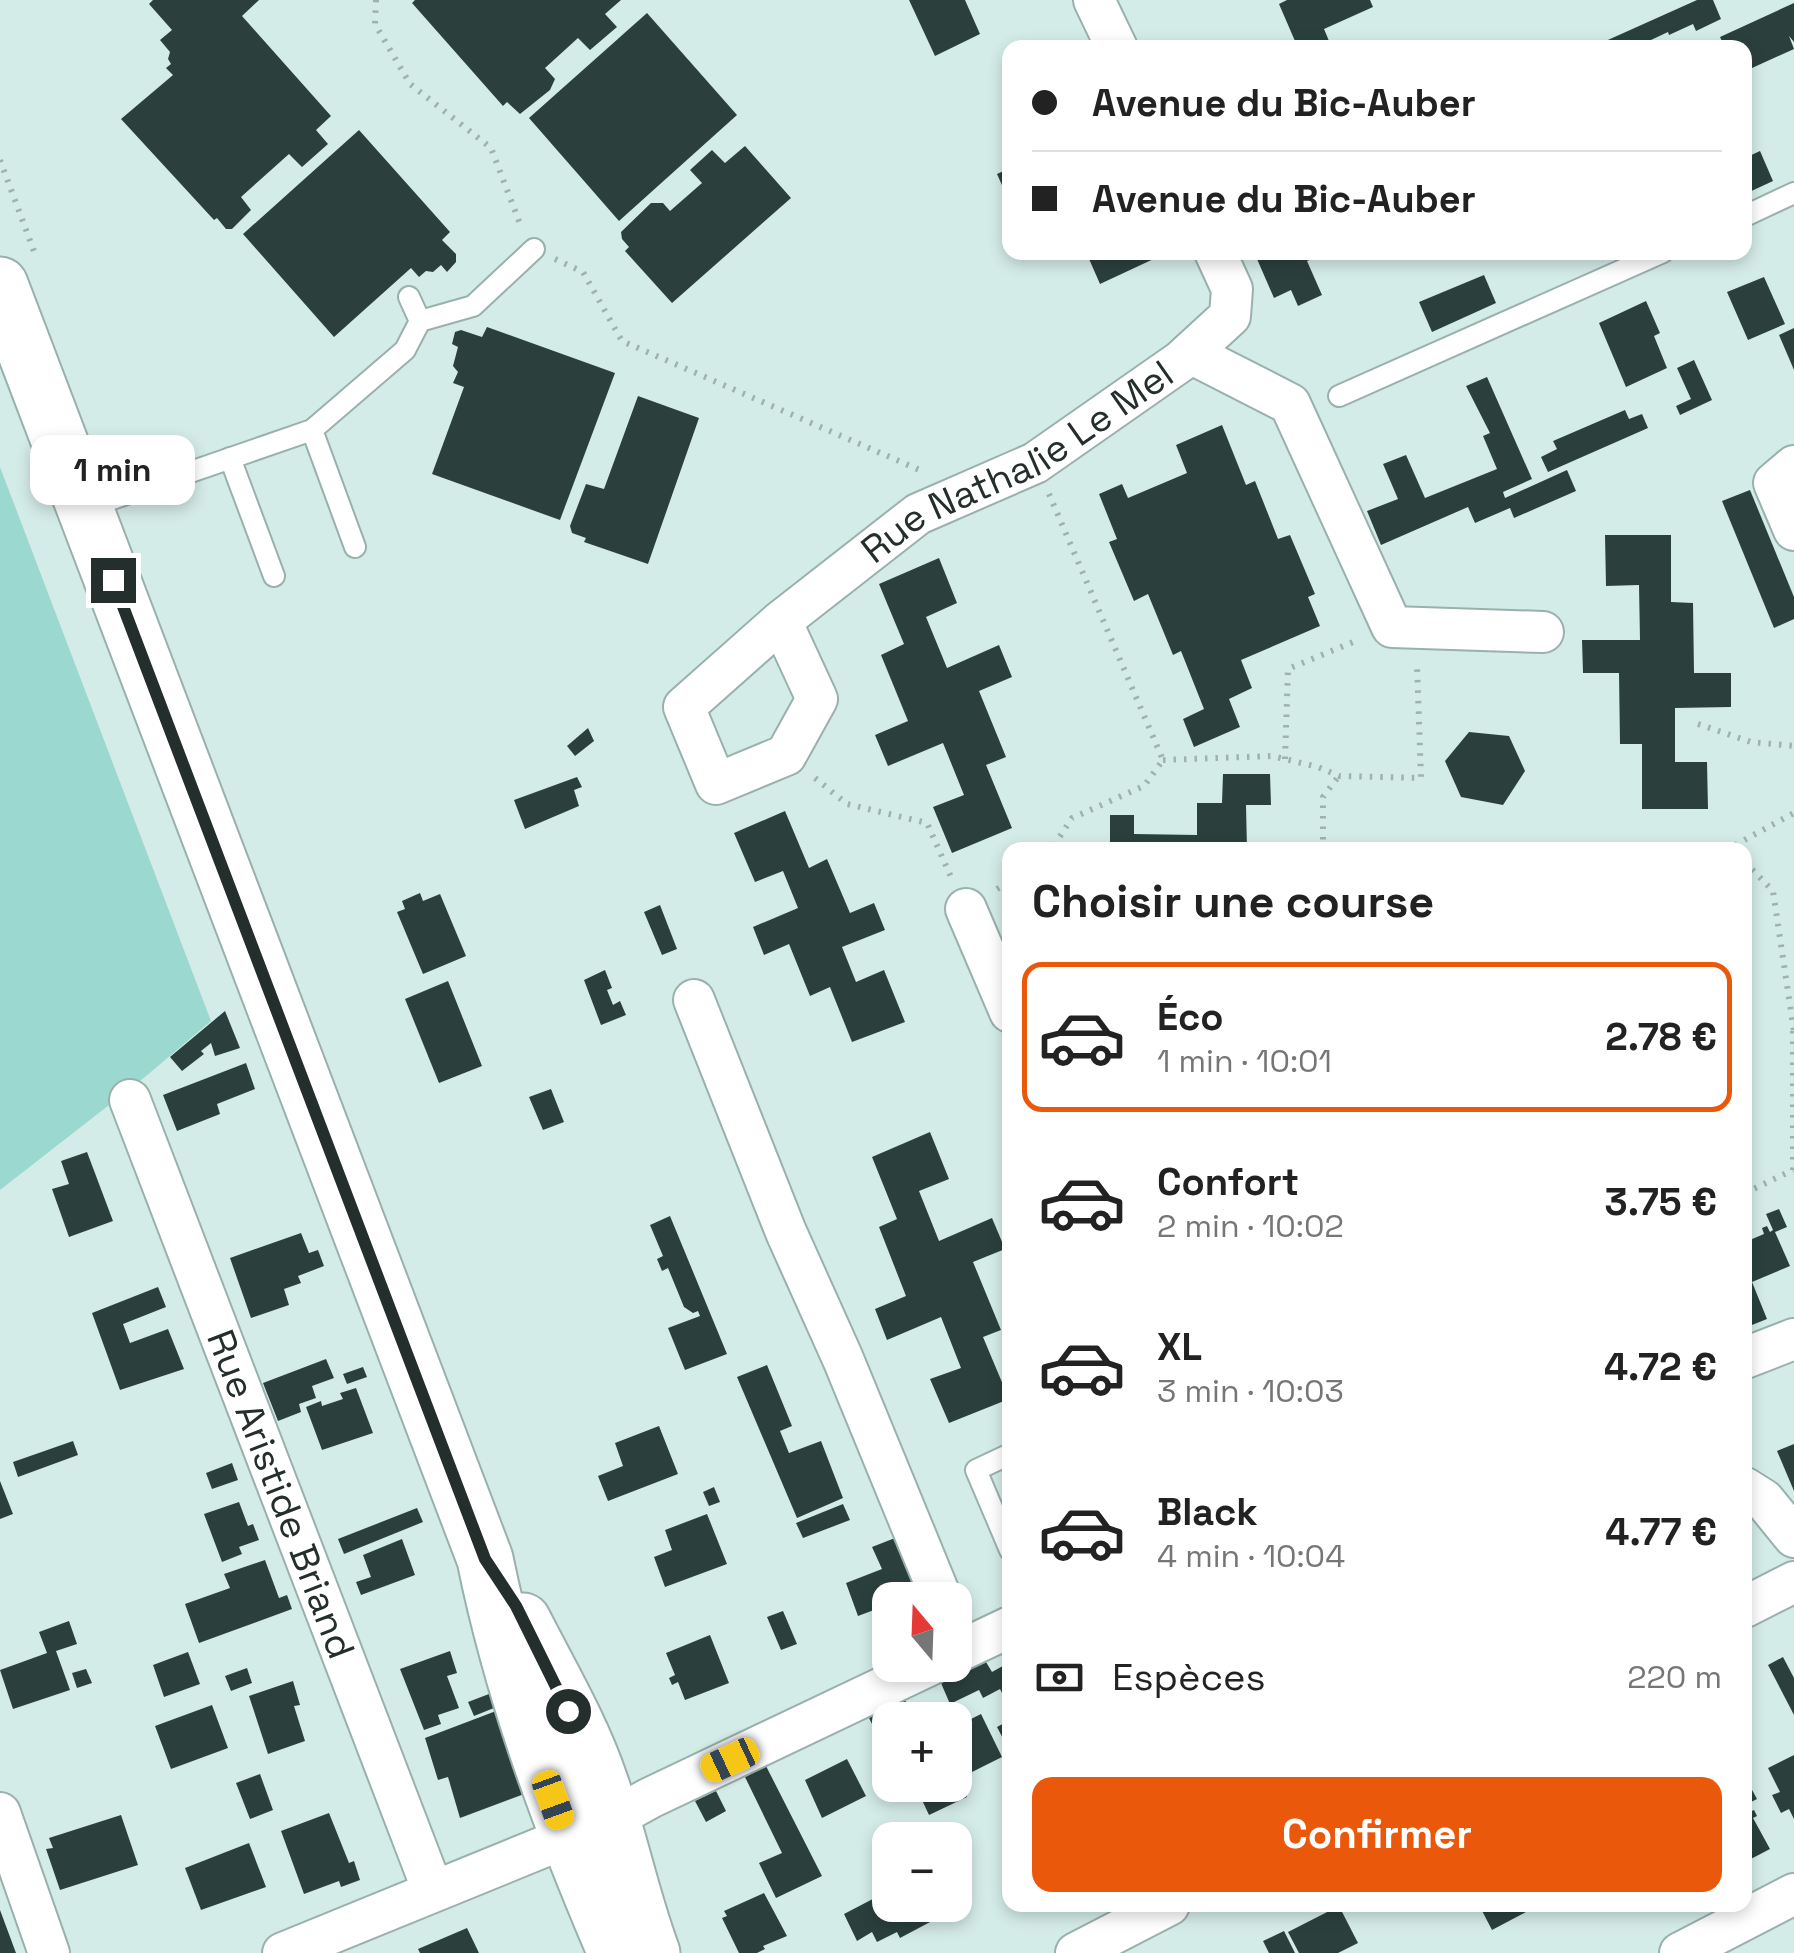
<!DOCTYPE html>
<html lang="fr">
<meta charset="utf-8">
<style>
:root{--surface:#fff;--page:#f6f6f6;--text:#222;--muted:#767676;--line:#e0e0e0;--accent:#ea580c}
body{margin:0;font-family:"Space Grotesk",sans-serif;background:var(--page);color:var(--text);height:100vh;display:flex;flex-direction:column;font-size:38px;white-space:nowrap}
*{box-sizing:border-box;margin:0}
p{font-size:32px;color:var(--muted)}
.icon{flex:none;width:55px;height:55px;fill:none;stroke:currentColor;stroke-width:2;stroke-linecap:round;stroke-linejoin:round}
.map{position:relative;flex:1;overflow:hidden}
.side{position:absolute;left:1002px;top:842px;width:750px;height:1070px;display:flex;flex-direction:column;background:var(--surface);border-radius:20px;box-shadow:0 5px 15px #0003}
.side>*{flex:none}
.guide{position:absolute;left:1002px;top:40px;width:750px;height:220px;border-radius:20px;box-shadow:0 5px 15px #0003;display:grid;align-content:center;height:220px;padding:0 30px;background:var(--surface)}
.needle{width:65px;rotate:341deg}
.tools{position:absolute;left:872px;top:1582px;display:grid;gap:20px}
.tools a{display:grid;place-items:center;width:100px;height:100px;border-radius:20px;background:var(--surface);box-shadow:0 5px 15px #0003;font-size:50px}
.end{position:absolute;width:45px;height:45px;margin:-22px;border:12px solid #242e2c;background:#fff;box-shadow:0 0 0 5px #fff}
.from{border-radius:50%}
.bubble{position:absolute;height:70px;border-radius:20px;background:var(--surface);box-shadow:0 5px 15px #0003;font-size:32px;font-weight:700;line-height:70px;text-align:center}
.car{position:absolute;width:30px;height:60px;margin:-30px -15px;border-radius:12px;box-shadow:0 0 8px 2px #0007;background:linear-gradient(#f5c518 24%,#345 0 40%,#f5c518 0 76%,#345 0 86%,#f5c518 0)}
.guide b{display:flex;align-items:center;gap:35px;height:95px;font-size:38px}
.guide b+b{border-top:2px solid var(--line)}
.guide i{width:25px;height:25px;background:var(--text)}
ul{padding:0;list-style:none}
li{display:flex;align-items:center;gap:30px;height:150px;margin:0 20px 15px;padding:0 10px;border:5px solid transparent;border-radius:20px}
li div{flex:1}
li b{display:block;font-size:38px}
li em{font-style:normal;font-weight:700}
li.current{border-color:var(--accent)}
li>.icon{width:90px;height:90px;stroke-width:1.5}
h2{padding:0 30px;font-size:45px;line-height:120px}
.pay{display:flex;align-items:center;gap:25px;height:110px;padding:0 30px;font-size:38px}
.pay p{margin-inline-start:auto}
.primary-button{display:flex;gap:20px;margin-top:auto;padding:20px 30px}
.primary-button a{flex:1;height:115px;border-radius:20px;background:var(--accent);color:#fff;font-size:40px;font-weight:700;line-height:115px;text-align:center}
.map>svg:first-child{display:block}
.green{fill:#9bd9d0}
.building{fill:#2b403d}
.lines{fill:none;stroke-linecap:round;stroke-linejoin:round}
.service-casing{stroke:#99b1ad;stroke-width:24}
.minor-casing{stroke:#99b1ad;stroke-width:44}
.secondary-casing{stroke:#99b1ad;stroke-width:59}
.path{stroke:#9eb2af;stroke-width:6;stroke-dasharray:2.5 8;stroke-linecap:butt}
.service{stroke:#fff;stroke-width:20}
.minor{stroke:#fff;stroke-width:40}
.secondary{stroke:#fff;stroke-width:55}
.route{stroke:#242e2c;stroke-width:12}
.labels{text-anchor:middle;stroke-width:10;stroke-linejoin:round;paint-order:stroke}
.street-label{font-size:38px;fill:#242e2c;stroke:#e1f9f6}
</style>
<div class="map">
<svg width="1794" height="1953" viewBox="0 0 1794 1953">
<rect width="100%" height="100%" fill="#d4ece8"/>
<path class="green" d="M0 467 211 1021 145 1077 0 1190Z"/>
<g class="building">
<path d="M153 0H259L242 16 331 116 316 130 328 144 302 167 289 154 241 197 251 210 232 229H226L217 218 214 220 121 119 173 75 166 68 171 64 168 59 170 52 160 40 172 30 149 4Z"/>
<path d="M415 0H621L605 14 617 27 590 50 578 38 545 68 555 79 550 90 520 114 507 102 503 106 412 3Z"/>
<path d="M909 0H965L980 34 935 56Z"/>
<path d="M1287 0H1370L1373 7 1324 29 1332 48H1298L1279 4Z"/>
<path d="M1697 0H1713L1721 19 1696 31 1693 24 1669 35 1668 32 1634 48H1590Z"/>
<path d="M1794 3V42L1789 36 1794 49 1752 68 1743 46 1725 48 1720 37Z"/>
<path d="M647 13 737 115 619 221 529 118Z"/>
<path d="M359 130 450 232 442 240 456 254V262L447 272 441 265 433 272 426 271 419 277 411 268 334 337 243 234Z"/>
<path d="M745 146 791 198 672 303 625 251 629 247 622 239 621 232 651 203H663L670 211 702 183 690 170 712 150 725 163Z"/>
<path d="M1760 151 1773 181 1745 194V158Z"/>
<path d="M1010 168V203L997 174Z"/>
<path d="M1086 252H1158L1160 256 1100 284Z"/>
<path d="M1254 252H1312L1314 258 1307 261 1322 295 1298 306 1291 290 1274 298Z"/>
<path d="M1484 275 1496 303 1432 332 1419 302Z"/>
<path d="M1764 277 1785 324 1748 340 1727 292Z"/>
<path d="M1646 301 1660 333 1654 336 1667 368 1626 387 1599 323Z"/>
<path d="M487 327 615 373 560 520 432 474 464 387 453 383 458 372 453 366 458 347 452 344 455 332 461 330 482 337Z"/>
<path d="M1794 328V370L1779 335Z"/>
<path d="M1694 360 1712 400 1680 415 1676 406 1691 399 1677 368Z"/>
<path d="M1487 377 1532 479 1503 492 1505 498 1567 470 1576 491 1514 518 1510 508 1475 523 1468 507 1381 545 1367 511 1398 499 1383 464 1406 455 1425 498 1497 469 1483 436 1490 433 1466 386Z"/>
<path d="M638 396 699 418 648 564 584 542 586 538 572 533 570 526 586 484 604 489Z"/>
<path d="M1625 410 1629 419 1642 414 1648 428 1548 472 1541 457 1557 449 1553 441Z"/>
<path d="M1222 425 1246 485 1255 481 1278 539 1290 535 1315 594 1308 597 1320 626 1241 660 1252 688 1229 699 1240 727 1194 747 1183 719 1204 709 1181 651 1173 655 1148 594 1134 601 1109 542 1117 539 1099 494 1122 484 1128 498 1187 473 1176 445Z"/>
<path d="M1750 490 1794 597V619L1774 628 1722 501Z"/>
<path d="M1605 535H1671V602L1693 603 1694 673H1731V707L1675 708V762H1707L1708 809H1642V744H1620L1619 673H1583L1582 640H1640L1639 585 1606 586Z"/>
<path d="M939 558 957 603 926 617 947 668 999 645 1012 677 979 691 1006 757 986 765 1012 828 952 853 933 807 964 795 943 743 888 766 875 735 908 721 881 655 904 644 879 584Z"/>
<path d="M588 728 594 741 575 756 567 746Z"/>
<path d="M1469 732 1509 736 1525 771 1503 805 1461 797 1445 761Z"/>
<path d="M1223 774H1270L1271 805H1246L1247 850H1110V815H1134V834L1197 835V803H1222Z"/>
<path d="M577 777 582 787 574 790 579 806 525 829 514 800Z"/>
<path d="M785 811 809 868 827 859 850 913 874 903 885 930 842 947 856 982 884 970 905 1022 852 1042 830 987 810 996 789 944 764 955 753 927 798 908 783 871 755 882 734 833Z"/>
<path d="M420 893 423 901 440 894 466 956 423 974 397 912 405 909 402 901Z"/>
<path d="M660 905 677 949 662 955 644 912Z"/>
<path d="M605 970 612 988 607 990 613 1005 620 1001 626 1015 601 1025 584 980Z"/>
<path d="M448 981 482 1066 439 1083 405 999Z"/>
<path d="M225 1011 240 1048 215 1056 211 1043 201 1051 204 1054 182 1071 170 1057Z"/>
<path d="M246 1063 255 1089 217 1104 220 1114 177 1131 163 1095Z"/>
<path d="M551 1089 564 1122 543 1130 529 1097Z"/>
<path d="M930 1132 949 1179 919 1191 939 1241 992 1218 1005 1249 973 1262 1001 1330 983 1337 1009 1399 949 1423 930 1379 961 1368 941 1317 887 1340 875 1309 906 1296 879 1227 897 1219 872 1157Z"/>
<path d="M87 1152 113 1221 69 1237 52 1189 69 1184 61 1161Z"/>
<path d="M1779 1209 1787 1227 1775 1232 1790 1266 1752 1282 1767 1319 1752 1325 1745 1309V1242L1764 1234 1762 1228 1767 1226 1770 1232 1773 1230 1766 1214Z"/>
<path d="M670 1216 727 1354 685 1370 668 1328 700 1316 698 1311 693 1313 684 1307 668 1268 662 1271 657 1259 663 1256 650 1225Z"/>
<path d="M301 1233 309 1253 318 1250 324 1266 298 1276 301 1283 284 1289 289 1305 251 1318 230 1258Z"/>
<path d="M158 1287 166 1307 123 1324 130 1343 168 1329 184 1369 120 1390 92 1313Z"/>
<path d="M326 1359 334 1378 312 1386 316 1398 299 1404 301 1412 278 1421 263 1383Z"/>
<path d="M767 1365 792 1426 780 1431 789 1453 821 1441 843 1498 797 1518 737 1377Z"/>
<path d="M363 1367 367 1377 347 1384 343 1374Z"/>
<path d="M356 1388 373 1433 322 1450 306 1407 321 1401 322 1406 343 1399 340 1393Z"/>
<path d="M659 1426 678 1474 608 1501 598 1476 623 1466 615 1443Z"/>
<path d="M73 1441 78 1455 18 1477 13 1462Z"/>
<path d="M1794 1444V1491L1777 1451Z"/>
<path d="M232 1463 238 1480 212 1489 206 1473Z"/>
<path d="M0 1481 13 1514 0 1519Z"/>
<path d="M714 1487 720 1502 709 1506 703 1492Z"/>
<path d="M239 1502 248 1526 253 1524 259 1540 239 1547 242 1554 222 1562 204 1514Z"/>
<path d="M843 1504 850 1520 803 1538 796 1523Z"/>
<path d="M417 1508 423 1522 344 1554 338 1539Z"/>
<path d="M707 1514 727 1564 665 1587 654 1557 672 1550 665 1530Z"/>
<path d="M895 1538 917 1593 890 1600V1604L858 1616 846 1583 882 1569 872 1547Z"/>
<path d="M402 1539 415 1575 361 1595 356 1582 371 1577 363 1555Z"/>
<path d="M265 1560 279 1598 287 1595 292 1609 199 1643 185 1604 230 1588 224 1574Z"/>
<path d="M783 1611 797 1644 781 1650 767 1617Z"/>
<path d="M69 1621 77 1644 56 1651 70 1690 13 1709 0 1670 47 1653 39 1632Z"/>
<path d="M710 1635 729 1683 685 1700 678 1682 672 1685 669 1678 675 1675 666 1653Z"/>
<path d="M450 1651 457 1673 447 1676 459 1708 438 1715 441 1724 424 1730 400 1669Z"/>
<path d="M188 1652 200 1684 164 1697 153 1665Z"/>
<path d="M1783 1657 1794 1678V1715L1768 1665Z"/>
<path d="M986 1662 992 1672 1010 1662V1699L1006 1701 1000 1689 983 1698 979 1690 950 1704 941 1683Z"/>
<path d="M247 1668 252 1683 231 1691 225 1676Z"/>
<path d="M86 1669 92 1683 77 1688 72 1673Z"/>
<path d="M293 1681 300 1705 294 1706 305 1741 268 1754 249 1696Z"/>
<path d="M489 1694 494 1708 474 1716 468 1702Z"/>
<path d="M905 1700 913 1716 906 1720H890V1731L886 1733 889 1738 881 1742 869 1718Z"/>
<path d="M212 1705 228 1748 171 1769 155 1726Z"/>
<path d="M496 1711 527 1793 460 1818 448 1777 438 1780 425 1738Z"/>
<path d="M981 1714 1002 1757 962 1777 955 1762V1727Z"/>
<path d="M1010 1720V1752L997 1727Z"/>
<path d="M1794 1755V1819L1789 1809 1781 1813 1772 1795 1780 1792 1768 1768Z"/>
<path d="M847 1759 866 1796 822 1818 805 1780Z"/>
<path d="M766 1766 822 1876 776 1898 759 1863 782 1853 745 1777Z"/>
<path d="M260 1774 273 1810 250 1819 236 1783Z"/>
<path d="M955 1774 967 1797 929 1815 915 1785H955Z"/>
<path d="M1745 1777 1757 1799 1745 1805Z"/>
<path d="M716 1791 726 1811 706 1822 695 1801Z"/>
<path d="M1754 1810 1757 1816 1753 1818 1770 1849 1745 1862V1814Z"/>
<path d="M329 1813 349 1863 354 1861 360 1880 341 1887 339 1881 304 1894 281 1831Z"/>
<path d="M121 1815 138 1865 60 1890 46 1849 53 1848 49 1838Z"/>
<path d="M249 1843 266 1887 201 1910 185 1868Z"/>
<path d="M890 1890V1905H924L932 1921 900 1938 897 1932 877 1942 872 1932 857 1941 844 1914Z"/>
<path d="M764 1893 787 1936 763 1946 765 1949 757 1953H739L722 1918 727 1916 724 1911Z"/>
<path d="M1479 1905H1539L1492 1930Z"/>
<path d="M1339 1906 1358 1943 1338 1953H1299L1288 1932Z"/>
<path d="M0 1910 16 1953H0Z"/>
<path d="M467 1928 479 1953H420L418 1949Z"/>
<path d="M1284 1931 1295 1953H1269L1263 1941Z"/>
</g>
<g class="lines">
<defs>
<g id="service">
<path d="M1745 216 1794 193"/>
<path d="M420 321 473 306 534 249"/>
<path d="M1339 396 1663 252"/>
<path d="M312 430 355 547"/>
<path d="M230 458 274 576"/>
<path d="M89 507 312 430 405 350 420 321 409 297"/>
<path d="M1010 1454 976 1470 1010 1550"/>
</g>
<g id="minor">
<path d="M1094 0 1117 48"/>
<path d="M1190 353 1290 404 1392 627 1543 632"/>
<path d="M1794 466 1774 483 1794 530"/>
<path id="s1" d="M781 621 817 699 786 755 716 784 684 707 781 621 918 514 1035 463 1181 361 1230 316 1232 289 1215 252"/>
<path d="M966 909 1010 1012"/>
<path d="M694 1000 786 1232 843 1359 942 1600"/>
<path id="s2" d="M130 1100 433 1891"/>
<path d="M1745 1358 1794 1339"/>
<path d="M1745 1488 1764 1500 1794 1537"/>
<path d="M1745 1607 1794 1582"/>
<path d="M955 1653 1010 1627"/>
<path d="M0 1813 49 1953"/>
<path d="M283 1953 612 1819 650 1798 930 1665"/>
<path d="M1076 1953 1169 1905"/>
<path d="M1680 1953 1794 1894"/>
</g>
<g id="secondary">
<path d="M0 285 485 1559C513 1696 561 1825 616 1953"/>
<path d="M523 1621C550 1674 581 1726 600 1782 620 1839 631 1897 652 1953"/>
</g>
</defs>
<use href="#service" class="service-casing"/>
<use href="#minor" class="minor-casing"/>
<use href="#secondary" class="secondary-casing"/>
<g class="path">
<path d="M376 0 375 24 410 84 491 148 522 229"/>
<path d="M0 160 35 254"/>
<path d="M555 259 583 272 622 341 922 471"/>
<path d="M1049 494 1163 760 1144 786 1072 818 1051 850"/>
<path d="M1698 724 1751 742 1794 746"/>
<path d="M1285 759 1288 669 1358 640"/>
<path d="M1163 760 1272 756 1318 767 1339 776 1421 778 1417 664"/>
<path d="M815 778 847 804 927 823 951 877"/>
<path d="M1323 850V797L1338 777"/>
<path d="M1726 850 1794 813"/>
<path d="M1745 862 1773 891 1794 1032"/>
<path d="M997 889 1010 881"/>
<path d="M1793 1170V1031"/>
<path d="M1745 1193 1793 1170"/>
</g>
<use href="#service" class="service"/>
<use href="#minor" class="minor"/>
<use href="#secondary" class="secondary"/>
</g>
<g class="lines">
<path class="route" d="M113 580 485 1559 516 1606 568 1711"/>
</g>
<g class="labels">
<g class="street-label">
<text dy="13" stroke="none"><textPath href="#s1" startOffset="725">Rue Nathalie Le Mel</textPath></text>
<text dy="13" stroke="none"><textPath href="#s2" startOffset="422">Rue Aristide Briand</textPath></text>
</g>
</g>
</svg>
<div class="tools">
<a><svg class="needle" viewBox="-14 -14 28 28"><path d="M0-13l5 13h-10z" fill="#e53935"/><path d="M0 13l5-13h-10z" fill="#767676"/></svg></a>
<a>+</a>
<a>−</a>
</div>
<i class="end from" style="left:568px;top:1711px"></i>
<i class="end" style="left:113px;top:580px"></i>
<div class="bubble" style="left:30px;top:435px;width:165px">1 min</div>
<i class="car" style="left:730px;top:1760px;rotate:245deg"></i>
<i class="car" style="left:553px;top:1800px;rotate:160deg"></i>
<div class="guide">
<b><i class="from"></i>Avenue du Bic-Auber</b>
<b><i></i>Avenue du Bic-Auber</b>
</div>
<section class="side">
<h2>Choisir une course</h2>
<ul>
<li class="current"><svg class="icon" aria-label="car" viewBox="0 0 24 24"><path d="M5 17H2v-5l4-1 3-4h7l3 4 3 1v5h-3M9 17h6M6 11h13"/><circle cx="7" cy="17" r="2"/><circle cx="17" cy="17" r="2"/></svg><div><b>Éco</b><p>1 min · 10:01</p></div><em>2.78 €</em></li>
<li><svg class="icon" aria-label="car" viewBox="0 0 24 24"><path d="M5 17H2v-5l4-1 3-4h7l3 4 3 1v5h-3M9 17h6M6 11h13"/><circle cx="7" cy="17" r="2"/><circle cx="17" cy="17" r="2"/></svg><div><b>Confort</b><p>2 min · 10:02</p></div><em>3.75 €</em></li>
<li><svg class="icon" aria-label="car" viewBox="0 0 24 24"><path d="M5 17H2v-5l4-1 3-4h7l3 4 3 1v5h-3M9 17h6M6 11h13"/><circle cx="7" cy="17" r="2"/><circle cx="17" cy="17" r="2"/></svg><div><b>XL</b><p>3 min · 10:03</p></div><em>4.72 €</em></li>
<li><svg class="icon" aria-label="car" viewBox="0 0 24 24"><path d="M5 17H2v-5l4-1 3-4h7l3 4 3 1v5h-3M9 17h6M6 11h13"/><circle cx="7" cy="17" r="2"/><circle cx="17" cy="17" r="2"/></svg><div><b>Black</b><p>4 min · 10:04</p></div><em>4.77 €</em></li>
</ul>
<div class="pay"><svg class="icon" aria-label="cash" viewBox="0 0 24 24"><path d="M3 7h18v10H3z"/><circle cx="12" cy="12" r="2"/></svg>Espèces<p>220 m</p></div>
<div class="primary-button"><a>Confirmer</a></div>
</section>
</div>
